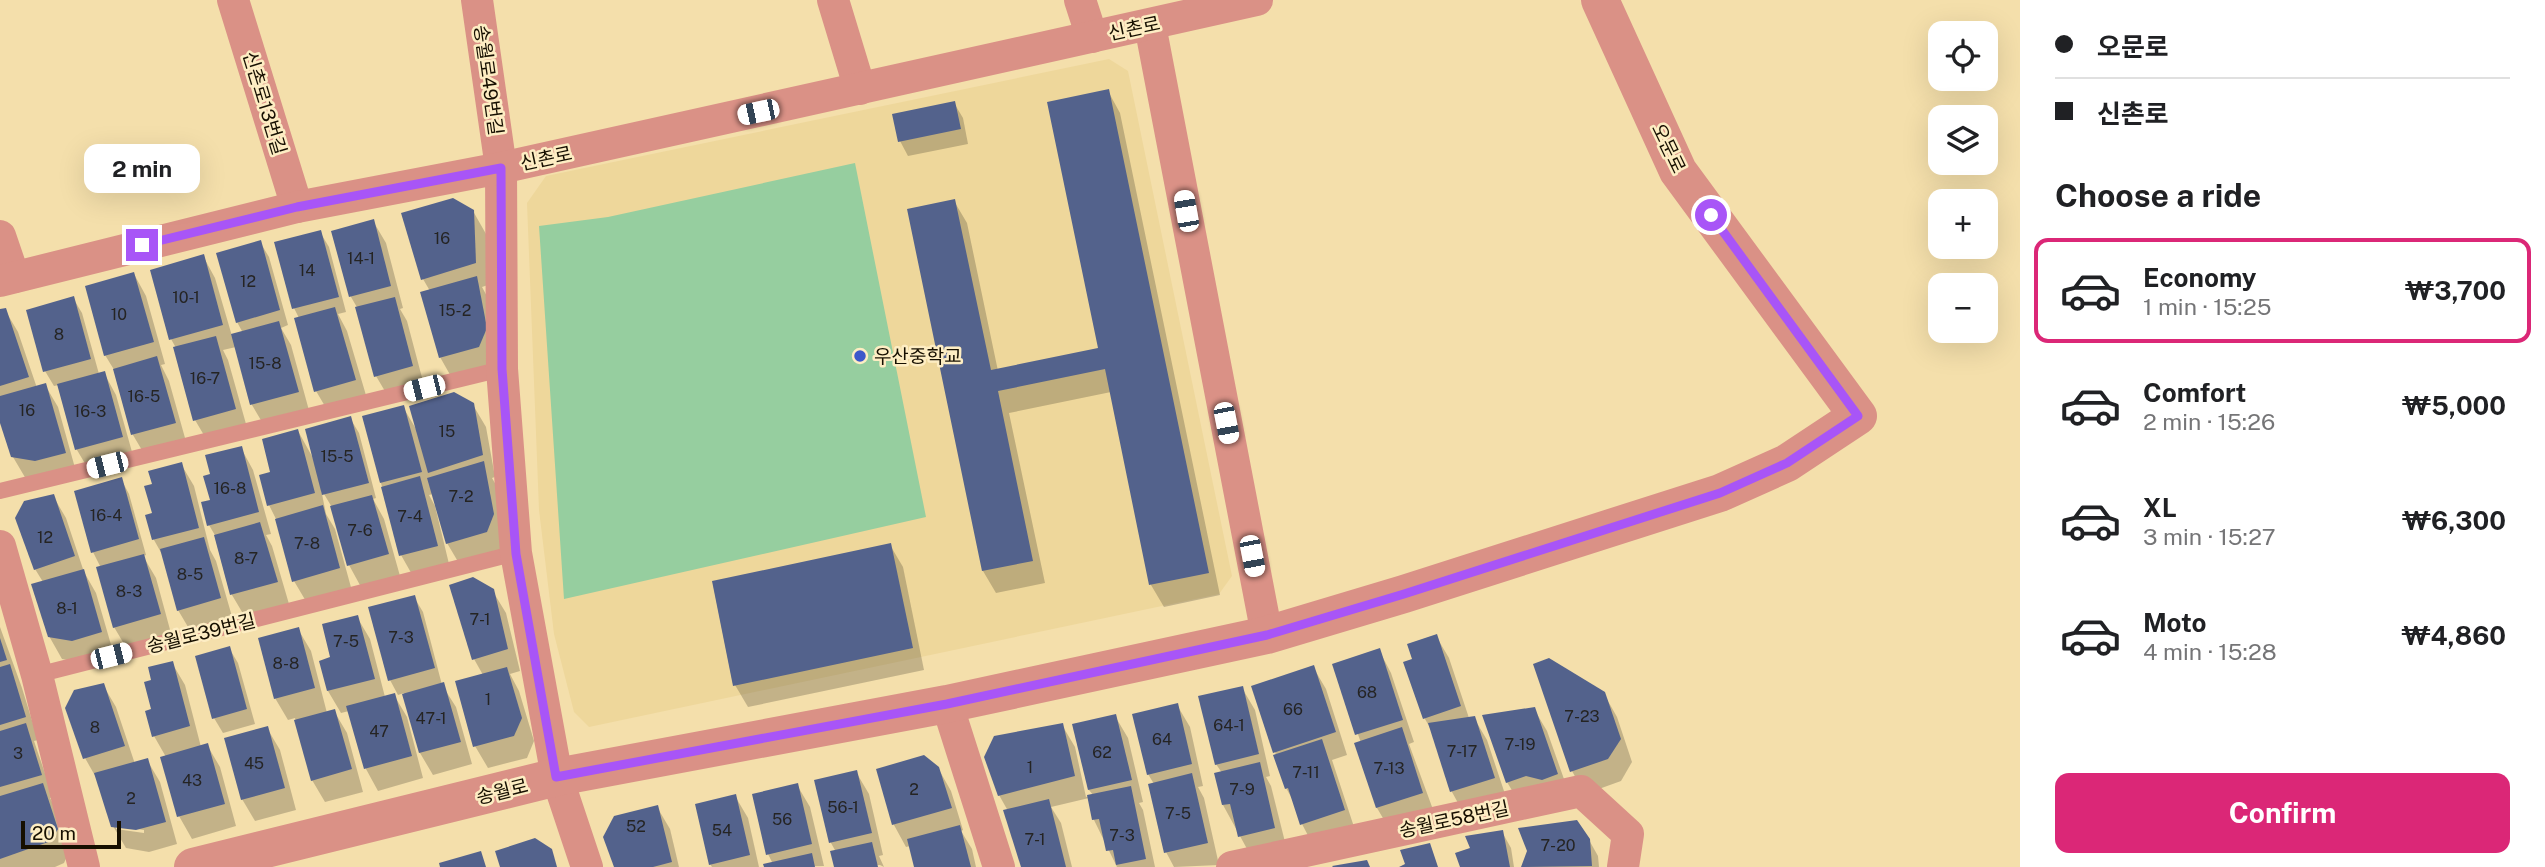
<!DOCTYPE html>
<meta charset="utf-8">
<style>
:root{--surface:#fff;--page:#f2f2f2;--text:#202124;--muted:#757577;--line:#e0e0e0;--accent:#db2777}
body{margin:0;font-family:"Public Sans","Noto Sans KR",sans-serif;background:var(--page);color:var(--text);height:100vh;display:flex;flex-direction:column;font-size:26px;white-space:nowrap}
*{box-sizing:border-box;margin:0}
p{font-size:23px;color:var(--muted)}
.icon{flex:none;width:38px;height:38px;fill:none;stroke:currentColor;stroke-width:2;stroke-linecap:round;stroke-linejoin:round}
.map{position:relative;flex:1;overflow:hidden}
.sheet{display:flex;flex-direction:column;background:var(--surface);width:525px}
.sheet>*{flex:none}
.top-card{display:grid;align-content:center;height:154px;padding:0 35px;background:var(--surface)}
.fabs{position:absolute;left:1928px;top:21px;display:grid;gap:14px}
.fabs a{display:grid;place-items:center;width:70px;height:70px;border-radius:14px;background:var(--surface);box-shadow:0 7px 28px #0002;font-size:35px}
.scale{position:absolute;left:21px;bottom:18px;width:100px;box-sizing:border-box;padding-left:7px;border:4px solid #160f00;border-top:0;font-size:19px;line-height:24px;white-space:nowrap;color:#160f00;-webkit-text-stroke:5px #fdedc3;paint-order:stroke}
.end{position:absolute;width:32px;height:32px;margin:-16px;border:9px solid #a855f7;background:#fff;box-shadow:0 0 0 4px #fff}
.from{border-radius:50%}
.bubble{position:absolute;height:49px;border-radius:14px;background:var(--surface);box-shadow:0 7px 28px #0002;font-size:23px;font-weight:700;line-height:49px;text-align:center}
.car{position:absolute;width:21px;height:42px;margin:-21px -10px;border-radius:9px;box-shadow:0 0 5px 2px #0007;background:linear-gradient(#fff 24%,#345 0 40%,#fff 0 76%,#345 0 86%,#fff 0)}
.top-card b{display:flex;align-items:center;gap:24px;height:66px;font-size:26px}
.top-card b+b{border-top:2px solid var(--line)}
.top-card i{width:18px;height:18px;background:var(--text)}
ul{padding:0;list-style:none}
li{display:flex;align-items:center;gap:21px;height:105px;margin:0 14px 10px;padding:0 21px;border:4px solid transparent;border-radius:14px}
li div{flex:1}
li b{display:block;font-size:26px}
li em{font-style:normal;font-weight:700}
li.active{border-color:var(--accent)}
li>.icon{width:63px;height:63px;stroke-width:1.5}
h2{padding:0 35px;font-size:32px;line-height:84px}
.cta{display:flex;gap:14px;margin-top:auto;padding:14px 35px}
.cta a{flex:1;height:80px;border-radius:14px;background:var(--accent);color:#fff;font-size:28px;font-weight:700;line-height:80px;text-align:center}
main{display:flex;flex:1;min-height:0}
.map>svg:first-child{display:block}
.built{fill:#eed79b}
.green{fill:#96ce9f}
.shadow{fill:#0003;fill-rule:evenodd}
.building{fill:#53628c}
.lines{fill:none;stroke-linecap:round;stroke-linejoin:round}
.service{stroke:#da9186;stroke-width:16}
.minor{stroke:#da9186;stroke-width:32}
.tertiary{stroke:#da9186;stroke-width:38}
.route{stroke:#a855f7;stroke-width:9}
.poi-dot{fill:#3c58ca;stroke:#fdedc3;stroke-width:2.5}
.labels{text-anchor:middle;stroke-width:5;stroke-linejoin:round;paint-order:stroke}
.number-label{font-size:16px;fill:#252423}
.street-label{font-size:19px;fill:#160f00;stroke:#fdedc3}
.poi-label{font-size:19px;fill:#160f00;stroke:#fdedc3;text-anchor:start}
</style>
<main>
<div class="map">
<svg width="2020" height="867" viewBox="0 0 2020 867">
<rect width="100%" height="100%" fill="#f4dfab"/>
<path class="built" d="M1109 59 1128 71 1232 576 1219 594 589 727 574 712 554 634 539 510 527 203 546 176Z"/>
<path class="green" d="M855 163 926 517 564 599 539 226 608 217Z"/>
<g class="shadow">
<path d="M1108 91 1120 113 1220 595 1164 607 1151 585 1111 392 1009 413 1045 583 996 593 983 571 909 210 954 201 967 223 998 371 1100 349Z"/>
<path d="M954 103 963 118 968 144 908 156 900 141Z"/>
<path d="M473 211 486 234 488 285 482 287 489 300 491 369 453 380 440 357 430 291 423 279Z"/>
<path d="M373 221 386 243 403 308 400 309 407 321 425 389 389 398 376 376 358 309 351 297 333 232Z"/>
<path d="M320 232 329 247 346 312 338 314 347 331 368 402 329 413 316 391 299 318 294 308Z"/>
<path d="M260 242 269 257 288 325 281 328 291 345 310 414 265 427 252 405 236 347 223 350 228 360 248 431 208 442 195 420 176 348 171 339 203 256 215 278 232 336 243 333 237 322Z"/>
<path d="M134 274 146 296 165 364 161 365 169 381 187 445 146 457 133 435 116 373 105 355Z"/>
<path d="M73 298 82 313 99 374 104 373 116 395 134 459 90 472 77 450 59 385 54 386 45 371Z"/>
<path d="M5 310 18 332 37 388 45 385 58 407 77 475 26 479 13 457 0 418V311Z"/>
<path d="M473 405 486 427 495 477 492 478 496 485 506 537 499 554 460 565 447 543 433 494 429 495 435 506 450 568 414 578 401 555 381 483 403 407 416 429Z"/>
<path d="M350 418 359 433 376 498 373 499 384 519 400 576 361 587 349 565 333 509 321 489 326 514 335 529 352 591 307 603 294 581 276 519 269 505 273 473 298 431 313 458Z"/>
<path d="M241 448 253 470 271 534 266 535 272 546 289 604 245 617 232 595 216 537 209 525 212 476Z"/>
<path d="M181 464 194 486 210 550 216 561 233 620 191 632 178 610 163 556 154 540 147 516 154 514V485Z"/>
<path d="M121 479 129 494 146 555 143 556 156 578 172 637 127 649 114 627 101 568 93 552Z"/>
<path d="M53 496 66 518 84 572 96 593 114 655 85 663 62 659 49 636 43 582 35 569Z"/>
<path d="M890 545 903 567 924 670 748 707 735 685Z"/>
<path d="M492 590 506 613 520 671 510 674 519 691 534 741 527 758 488 768 475 746 483 675 474 659Z"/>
<path d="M414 597 423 612 442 685 456 707 472 764 433 775 420 753 404 693 398 695 390 680Z"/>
<path d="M357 617 370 639 385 697 394 695 407 717 423 778 378 791 366 769 349 711 341 713 328 691Z"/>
<path d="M0 627 22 688 38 740 34 741 53 797 50 798 55 807 69 852 64 863 55 867H0Z"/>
<path d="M298 629 311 651 327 713 334 711 347 733 363 792 325 802 312 780 295 718 288 720 275 698Z"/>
<path d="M1436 636 1449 658 1469 718H1474L1487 740 1507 800 1464 814 1452 792 1433 733 1425 719 1405 663 1414 660Z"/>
<path d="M229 648 238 663 255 724 223 733 214 718Z"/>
<path d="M1379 650 1391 673 1414 742 1409 744 1435 815 1390 830 1377 808 1356 744 1361 743 1334 665Z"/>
<path d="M172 663 185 685 201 747 207 745 220 767 236 826 192 839 179 816 166 757 154 736V682Z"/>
<path d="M1535 665 1604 694 1617 717 1632 762 1621 781 1585 794 1572 771Z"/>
<path d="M1313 667 1326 689 1347 755 1332 760 1356 833 1314 847 1302 824 1295 804 1286 788 1275 752Z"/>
<path d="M103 685 116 707 135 764 147 760 160 782 177 844 149 852 126 848 113 826 98 781 85 758 66 708ZM116 826 144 830V833L116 829Z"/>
<path d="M1242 688 1255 710 1270 776 1266 777 1271 786 1287 850 1252 858 1223 805 1216 774 1222 773 1216 764Z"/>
<path d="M1177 705 1190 727 1203 786 1198 787 1204 798 1219 865 1174 867 1166 852 1154 784 1148 774Z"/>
<path d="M1534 709 1547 731 1570 796 1520 804 1507 782Z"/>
<path d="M1115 716 1128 738 1143 802 1139 803 1143 810 1155 867H1117L1094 820 1089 798 1051 807 1061 823 1072 867H1023L1008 811 999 795 1062 725 1075 747 1086 797 1093 795 1089 790Z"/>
<path d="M267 728 280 750 296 810 255 821 242 799Z"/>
<path d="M938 768 951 791 963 830 961 831 972 849 976 867H916L910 846 906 847 894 825 878 771Z"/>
<path d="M856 772 869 794 883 855 879 856 884 867 880 865 835 867 836 852 831 843 816 781Z"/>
<path d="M797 785 810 807 824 866 766 867 773 864 768 854Z"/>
<path d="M735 796 748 818 759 867H712L710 864Z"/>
<path d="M657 807 670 829 679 867H616Z"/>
<path d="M1502 832 1511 848 1514 867H1462L1472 849Z"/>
<path d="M1589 840 1598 856 1599 867H1523Z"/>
</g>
<g class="building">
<path d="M1109 89 1209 573 1149 585 1105 369 998 391 1033 561 982 571 907 209 955 199 991 370 1098 348 1047 102Z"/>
<path d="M955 101 961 129 898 142 892 114Z"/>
<path d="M453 198 474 210 476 263 421 280 401 213Z"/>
<path d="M374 219 391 286 349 297 331 231Z"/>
<path d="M321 230 339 297 292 309 274 242Z"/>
<path d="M261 240 280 310 236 323 216 253Z"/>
<path d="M204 254 223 325 169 340 150 270Z"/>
<path d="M134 272 154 342 104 356 85 286Z"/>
<path d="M477 276 487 328 479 347 439 358 420 292Z"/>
<path d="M74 296 91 359 43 372 26 310Z"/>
<path d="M395 297 413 366 374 377 355 307Z"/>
<path d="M335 307 356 380 314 392 294 318Z"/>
<path d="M6 308 29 377 0 386V309Z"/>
<path d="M279 321 299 392 250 405 231 334Z"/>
<path d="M216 336 236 409 193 421 173 347Z"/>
<path d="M157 356 176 423 131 435 113 369Z"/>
<path d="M105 371 123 437 75 450 57 384Z"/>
<path d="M46 383 66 453 35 461 11 457 0 423V396Z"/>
<path d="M454 392 474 403 483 455 428 473 409 406Z"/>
<path d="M404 405 422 472 380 483 362 416Z"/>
<path d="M351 416 369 483 322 495 305 429Z"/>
<path d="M298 429 315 493 267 506 259 475 270 472 262 439Z"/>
<path d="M242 446 259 512 207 526 201 502 210 500 203 476 210 474 205 455Z"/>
<path d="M484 461 494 514 487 532 446 544 427 478Z"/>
<path d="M182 462 199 528 152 540 145 515 152 513 144 486 152 484 148 471Z"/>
<path d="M420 476 438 546 399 556 381 487Z"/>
<path d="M122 477 139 539 91 553 74 491Z"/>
<path d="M54 494 75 556 34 570 15 518 24 501Z"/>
<path d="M372 495 389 554 347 566 330 506Z"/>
<path d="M323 505 340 568 292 582 275 519Z"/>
<path d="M260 522 278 582 230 595 214 535Z"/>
<path d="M204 537 221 598 177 611 160 549Z"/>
<path d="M891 543 913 648 733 686 712 581Z"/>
<path d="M144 554 161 614 113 628 96 567Z"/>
<path d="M84 569 102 632 72 641 48 637 31 584Z"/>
<path d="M473 577 494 589 508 649 472 660 449 585Z"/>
<path d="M415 595 435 668 388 681 368 607Z"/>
<path d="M358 615 375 679 327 691 319 661 330 657 322 624Z"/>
<path d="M299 627 315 688 274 699 258 638Z"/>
<path d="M1437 634 1461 706 1423 719 1403 662 1412 659 1407 644Z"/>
<path d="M0 638 7 660 0 662Z"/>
<path d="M230 646 247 709 212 719 195 656Z"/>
<path d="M1380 648 1403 720 1355 735 1332 664Z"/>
<path d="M1549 658 1605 692 1621 739 1608 759 1570 772 1533 664Z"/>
<path d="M173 661 190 726 152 737 145 711 151 709 144 682 151 680 148 667Z"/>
<path d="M10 664 26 717 0 725V667Z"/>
<path d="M1314 665 1336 732 1273 753 1251 686Z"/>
<path d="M507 667 522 718 514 736 473 747 455 681Z"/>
<path d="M444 682 461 742 419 753 402 694Z"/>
<path d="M104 683 125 746 83 759 65 708 74 690Z"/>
<path d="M1243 686 1259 754 1215 765 1198 696Z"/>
<path d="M395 693 412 756 364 769 346 706Z"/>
<path d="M1178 703 1192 764 1147 775 1132 714Z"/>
<path d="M1535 707 1558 774 1542 780 1526 776 1506 783 1482 715Z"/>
<path d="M335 709 352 769 311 781 294 720Z"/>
<path d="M1116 714 1132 780 1088 790 1072 724Z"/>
<path d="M1475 716 1495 778 1450 792 1428 723Z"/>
<path d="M26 723 42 775 0 787V731Z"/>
<path d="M1063 723 1075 776 998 796 984 757 994 736Z"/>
<path d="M268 726 285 788 241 800 224 738Z"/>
<path d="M1402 727 1423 793 1376 808 1354 743Z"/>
<path d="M1322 739 1345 810 1300 825 1288 788 1285 789 1273 755Z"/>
<path d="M208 743 225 804 177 817 160 757Z"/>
<path d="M924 755 939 767 952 808 892 825 876 769Z"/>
<path d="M148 758 166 822 136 830 111 827 94 773Z"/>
<path d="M1260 762 1275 828 1238 837 1230 804 1222 805 1214 773Z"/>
<path d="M857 770 872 833 829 843 814 780Z"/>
<path d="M1192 773 1208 843 1164 853 1148 784Z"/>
<path d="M43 783 58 829 51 841 0 859V796Z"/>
<path d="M798 783 812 844 766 855 752 794Z"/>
<path d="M1131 786 1146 859 1116 865 1113 850 1106 851 1099 819 1092 820 1087 795Z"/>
<path d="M736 794 750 855 709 865 695 804Z"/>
<path d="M1049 799 1066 867H1021L1003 810Z"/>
<path d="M658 805 672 862 653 867H614L603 837 614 816Z"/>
<path d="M1577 820 1590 839 1592 866 1521 867 1527 851 1518 828Z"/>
<path d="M960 825 971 867H914L907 839Z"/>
<path d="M1503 830 1510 867H1460L1455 853 1470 848 1465 836Z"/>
<path d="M535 838 552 849 557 867H500L495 851Z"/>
<path d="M872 842 878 867H834L830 851Z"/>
<path d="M1430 843 1438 867H1399L1405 864 1400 850Z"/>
<path d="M481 851 486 867H440L439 863Z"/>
<path d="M812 853 815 867H764L763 864Z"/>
<path d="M1367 860 1370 867H1333L1332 866Z"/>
</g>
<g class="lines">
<g class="service">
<path d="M0 491 502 369"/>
<path d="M37 675 516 553"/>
</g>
<g class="minor">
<path d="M233 0 297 207"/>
<path d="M477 0 501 168 502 369 516 553 557 777 587 867"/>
<path d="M833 0 860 89"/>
<path d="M1080 0 1092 37"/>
<path d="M1150 25 1267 635"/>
<path d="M0 236 14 277"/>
<path d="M0 281 297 207 501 168 1257 0"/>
<path d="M0 546 37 675 84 867"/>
<path d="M947 704 999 867"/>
<path d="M1232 867 1581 791 1628 834 1623 867"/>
</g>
<path class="tertiary" d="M193 867 557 777 947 704 1267 635 1404 594 1720 493 1787 463 1858 416 1678 171 1600 0"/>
</g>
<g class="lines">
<path class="route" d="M142 245 297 207 501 168 502 369 516 554 556 777 947 704 1267 635 1404 594 1720 493 1787 463 1858 416 1711 215"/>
</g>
<circle class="poi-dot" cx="860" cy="356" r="7"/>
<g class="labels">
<g class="number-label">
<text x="442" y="244">16</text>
<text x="361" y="264">14-1</text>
<text x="307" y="276">14</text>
<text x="248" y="287">12</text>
<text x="186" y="303">10-1</text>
<text x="455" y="316">15-2</text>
<text x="119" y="320">10</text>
<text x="59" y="340">8</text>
<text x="265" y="369">15-8</text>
<text x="205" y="384">16-7</text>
<text x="144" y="402">16-5</text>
<text x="27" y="416">16</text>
<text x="90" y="417">16-3</text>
<text x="447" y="437">15</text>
<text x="337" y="462">15-5</text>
<text x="230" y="494">16-8</text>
<text x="461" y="502">7-2</text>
<text x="106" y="521">16-4</text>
<text x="410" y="522">7-4</text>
<text x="360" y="536">7-6</text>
<text x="45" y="543">12</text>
<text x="307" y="549">7-8</text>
<text x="246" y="564">8-7</text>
<text x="190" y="580">8-5</text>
<text x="129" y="597">8-3</text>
<text x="67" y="614">8-1</text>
<text x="480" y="625">7-1</text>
<text x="401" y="643">7-3</text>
<text x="346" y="647">7-5</text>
<text x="286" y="669">8-8</text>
<text x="1367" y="698">68</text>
<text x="488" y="705">1</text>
<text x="1293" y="715">66</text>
<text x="1582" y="722">7-23</text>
<text x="431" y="724">47-1</text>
<text x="1229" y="731">64-1</text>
<text x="95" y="733">8</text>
<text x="379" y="737">47</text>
<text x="1162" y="745">64</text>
<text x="1520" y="750">7-19</text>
<text x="1462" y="757">7-17</text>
<text x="1102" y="758">62</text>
<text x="18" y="759">3</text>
<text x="254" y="769">45</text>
<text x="1030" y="773">1</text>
<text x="1389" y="774">7-13</text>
<text x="1306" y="778">7-11</text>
<text x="192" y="786">43</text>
<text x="914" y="795">2</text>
<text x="1242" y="795">7-9</text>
<text x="131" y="804">2</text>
<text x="843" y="813">56-1</text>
<text x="1178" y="819">7-5</text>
<text x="782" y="825">56</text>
<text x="636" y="832">52</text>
<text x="722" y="836">54</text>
<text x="1122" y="841">7-3</text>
<text x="1035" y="845">7-1</text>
<text x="1558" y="851">7-20</text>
</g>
<g class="street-label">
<text transform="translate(1134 28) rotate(-12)" y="7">신촌로</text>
<text transform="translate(489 80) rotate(82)" y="7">송월로49번길</text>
<text transform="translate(265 103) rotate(73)" y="7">신촌로13번길</text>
<text transform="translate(1669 148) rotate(64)" y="7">오문로</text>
<text transform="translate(546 158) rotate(-12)" y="7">신촌로</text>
<text transform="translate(201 633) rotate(-14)" y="7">송월로39번길</text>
<text transform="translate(502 791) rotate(-14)" y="7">송월로</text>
<text transform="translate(1454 819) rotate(-12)" y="7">송월로58번길</text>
</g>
<g class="poi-label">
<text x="874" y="363">우산중학교</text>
</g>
</g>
</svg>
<div class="fabs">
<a><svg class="icon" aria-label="locate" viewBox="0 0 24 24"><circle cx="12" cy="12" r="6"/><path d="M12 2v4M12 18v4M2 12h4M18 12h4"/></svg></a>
<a><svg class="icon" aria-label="layers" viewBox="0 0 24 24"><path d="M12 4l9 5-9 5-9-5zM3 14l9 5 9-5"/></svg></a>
<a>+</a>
<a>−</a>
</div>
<div class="scale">20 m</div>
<i class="end from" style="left:1711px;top:215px"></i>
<i class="end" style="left:142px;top:245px"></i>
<div class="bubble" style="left:84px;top:144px;width:116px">2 min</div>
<i class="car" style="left:758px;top:112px;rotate:258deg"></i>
<i class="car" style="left:1186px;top:211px;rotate:350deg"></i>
<i class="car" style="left:424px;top:388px;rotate:256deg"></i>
<i class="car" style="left:1226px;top:423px;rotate:169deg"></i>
<i class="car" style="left:107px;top:465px;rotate:256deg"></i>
<i class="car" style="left:1252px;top:556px;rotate:169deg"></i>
<i class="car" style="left:111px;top:656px;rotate:76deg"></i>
</div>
<section class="sheet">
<div class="top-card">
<b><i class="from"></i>오문로</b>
<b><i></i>신촌로</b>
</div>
<h2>Choose a ride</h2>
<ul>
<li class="active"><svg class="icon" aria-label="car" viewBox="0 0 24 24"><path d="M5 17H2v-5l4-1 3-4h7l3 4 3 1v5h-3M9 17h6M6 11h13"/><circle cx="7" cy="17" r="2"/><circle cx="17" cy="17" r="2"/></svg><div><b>Economy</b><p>1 min · 15:25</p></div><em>₩3,700</em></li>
<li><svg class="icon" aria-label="car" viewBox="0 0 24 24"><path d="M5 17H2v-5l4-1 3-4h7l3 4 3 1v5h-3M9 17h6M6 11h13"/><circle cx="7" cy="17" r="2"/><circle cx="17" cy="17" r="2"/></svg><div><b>Comfort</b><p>2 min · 15:26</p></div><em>₩5,000</em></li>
<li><svg class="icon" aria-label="car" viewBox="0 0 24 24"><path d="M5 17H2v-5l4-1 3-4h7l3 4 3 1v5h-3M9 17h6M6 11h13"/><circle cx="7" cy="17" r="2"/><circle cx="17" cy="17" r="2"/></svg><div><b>XL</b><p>3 min · 15:27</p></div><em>₩6,300</em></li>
<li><svg class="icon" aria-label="car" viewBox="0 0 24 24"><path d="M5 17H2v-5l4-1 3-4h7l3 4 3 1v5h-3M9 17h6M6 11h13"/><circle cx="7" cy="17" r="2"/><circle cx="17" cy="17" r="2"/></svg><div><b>Moto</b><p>4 min · 15:28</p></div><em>₩4,860</em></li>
</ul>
<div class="cta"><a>Confirm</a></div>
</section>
</main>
